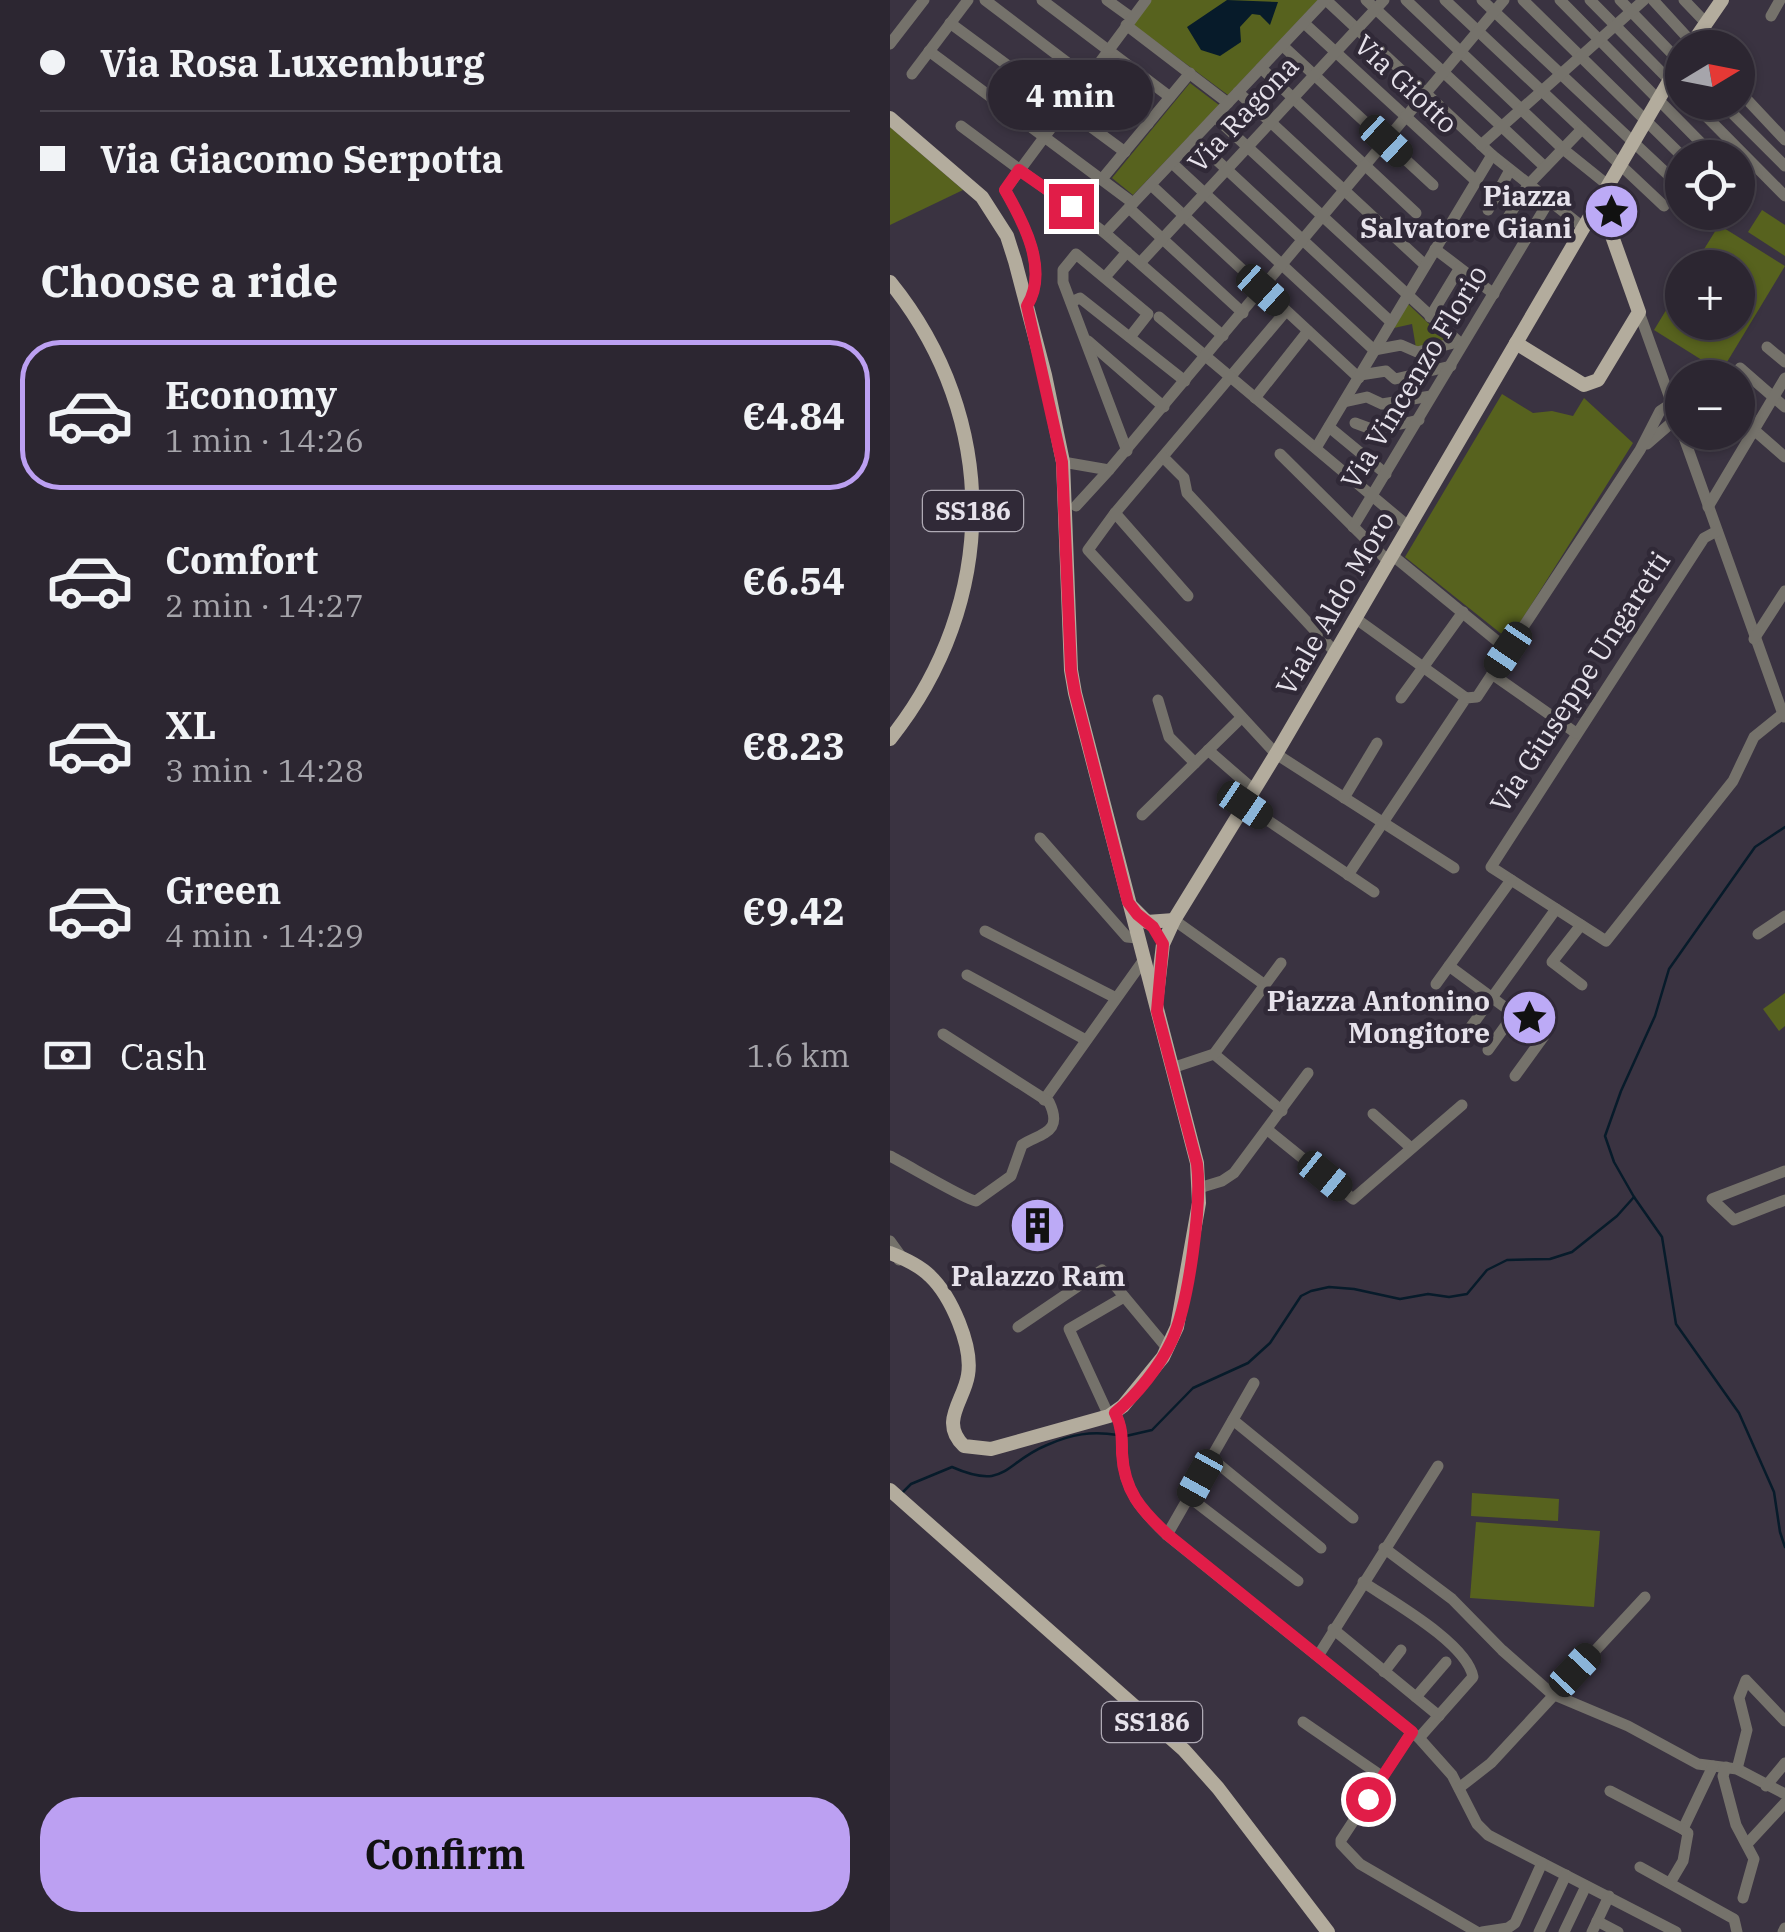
<!DOCTYPE html>
<meta charset="utf-8">
<style>
:root{--surface:#2c2631;--page:#38323d;--text:#f1f3f6;--muted:#a6a5ab;--line:#48434d;--accent:#bca0f2}
body{margin:0;font-family:"IBM Plex Serif",serif;background:var(--page);color:var(--text);height:100vh;display:flex;flex-direction:column;font-size:38px;white-space:nowrap}
*{box-sizing:border-box;margin:0}
p{font-size:32px;color:var(--muted)}
.icon{flex:none;width:55px;height:55px;fill:none;stroke:currentColor;stroke-width:2;stroke-linecap:round;stroke-linejoin:round}
.map{position:relative;flex:1;overflow:hidden}
.panel{display:flex;flex-direction:column;background:var(--surface);width:890px}
.panel>*{flex:none}
.guide{display:grid;align-content:center;height:220px;padding:0 40px;background:var(--surface)}
.needle{width:65px;rotate:80deg}
.fabs{position:absolute;left:775px;top:30px;display:grid;gap:20px}
.fabs a{display:grid;place-items:center;width:90px;height:90px;border-radius:50%;background:var(--surface);box-shadow:0 2px 8px #0004,0 0 0 2px var(--line);font-size:50px}
.end{position:absolute;width:45px;height:45px;margin:-22px;border:12px solid #e11d48;background:#fff;box-shadow:0 0 0 5px #fff}
.from{border-radius:50%}
.bubble{position:absolute;height:70px;border-radius:35px;background:var(--surface);box-shadow:0 2px 8px #0004,0 0 0 2px var(--line);font-size:32px;font-weight:700;line-height:70px;text-align:center}
.car{position:absolute;width:30px;height:60px;margin:-30px -15px;border-radius:12px;box-shadow:0 0 8px 2px #0007;background:linear-gradient(#222 24%,#8ab4d8 0 40%,#222 0 76%,#8ab4d8 0 86%,#222 0)}
.guide b{display:flex;align-items:center;gap:35px;height:95px;font-size:38px}
.guide b+b{border-top:2px solid var(--line)}
.guide i{width:25px;height:25px;background:var(--text)}
ul{padding:0;list-style:none}
li{display:flex;align-items:center;gap:30px;height:150px;margin:0 20px 15px;padding:0 20px;border:5px solid transparent;border-radius:40px}
li div{flex:1}
li b{display:block;font-size:38px}
li em{font-style:normal;font-weight:700}
li.selected{border-color:var(--accent)}
li>.icon{width:90px;height:90px;stroke-width:1.5}
h2{padding:0 40px;font-size:45px;line-height:120px}
.pay{display:flex;align-items:center;gap:25px;height:110px;padding:0 40px;font-size:38px}
.pay p{margin-inline-start:auto}
.cta{display:flex;gap:20px;margin-top:auto;padding:20px 40px}
.cta a{flex:1;height:115px;border-radius:40px;background:var(--accent);color:#111;font-size:40px;font-weight:700;line-height:115px;text-align:center}
main{display:flex;flex:1;min-height:0}
.map>svg:first-child{display:block}
.green{fill:#57621e}
.water{fill:#071b2a}
.lines{fill:none;stroke-linecap:round;stroke-linejoin:round}
.stream{stroke:#071b2a;stroke-width:2.5}
.minor{stroke:#75726b;stroke-width:11}
.major{stroke:#b3ac9d;stroke-width:14}
.route{stroke:#e11d48;stroke-width:12}
.labels{text-anchor:middle;stroke-width:9;stroke-linejoin:round;paint-order:stroke}
.shield{fill:#302937;stroke:#afaab5;stroke-width:2.5}
.shield-label{font-size:25px;font-weight:bold;fill:#e6e2eb}
.street-label{font-size:28px;fill:#e6e2eb;stroke:#302937}
.poi-label{font-size:28px;font-weight:bold;fill:#e6e2eb;stroke:#302937;text-anchor:end}
</style>
<main>
<section class="panel">
<div class="guide">
<b><i class="from"></i>Via Rosa Luxemburg</b>
<b><i></i>Via Giacomo Serpotta</b>
</div>
<h2>Choose a ride</h2>
<ul>
<li class="selected"><svg class="icon" aria-label="car" viewBox="0 0 24 24"><path d="M5 17H2v-5l4-1 3-4h7l3 4 3 1v5h-3M9 17h6M6 11h13"/><circle cx="7" cy="17" r="2"/><circle cx="17" cy="17" r="2"/></svg><div><b>Economy</b><p>1 min · 14:26</p></div><em>€4.84</em></li>
<li><svg class="icon" aria-label="car" viewBox="0 0 24 24"><path d="M5 17H2v-5l4-1 3-4h7l3 4 3 1v5h-3M9 17h6M6 11h13"/><circle cx="7" cy="17" r="2"/><circle cx="17" cy="17" r="2"/></svg><div><b>Comfort</b><p>2 min · 14:27</p></div><em>€6.54</em></li>
<li><svg class="icon" aria-label="car" viewBox="0 0 24 24"><path d="M5 17H2v-5l4-1 3-4h7l3 4 3 1v5h-3M9 17h6M6 11h13"/><circle cx="7" cy="17" r="2"/><circle cx="17" cy="17" r="2"/></svg><div><b>XL</b><p>3 min · 14:28</p></div><em>€8.23</em></li>
<li><svg class="icon" aria-label="car" viewBox="0 0 24 24"><path d="M5 17H2v-5l4-1 3-4h7l3 4 3 1v5h-3M9 17h6M6 11h13"/><circle cx="7" cy="17" r="2"/><circle cx="17" cy="17" r="2"/></svg><div><b>Green</b><p>4 min · 14:29</p></div><em>€9.42</em></li>
</ul>
<div class="pay"><svg class="icon" aria-label="cash" viewBox="0 0 24 24"><path d="M3 7h18v10H3z"/><circle cx="12" cy="12" r="2"/></svg>Cash<p>1.6 km</p></div>
<div class="cta"><a>Confirm</a></div>
</section>
<div class="map">
<svg width="895" height="1932" viewBox="0 0 895 1932">
<rect width="100%" height="100%" fill="#3a3341"/>
<g class="green">
<path d="M261 0H428L338 95 245 26 244 23Z"/>
<path d="M300 83 329 105 243 195 222 178Z"/>
<path d="M0 127 73 190 0 225Z"/>
<path d="M872 210 895 225V256L858 232Z"/>
<path d="M829 225 895 266 831 372 764 330 792 284V322H848V268L803 267Z"/>
<path d="M518 304 557 341 526 348 522 324 504 328Z"/>
<path d="M612 394 643 413 662 411 683 416 694 398 743 443 619 640 515 557Z"/>
<path d="M895 993V1026L889 1031 873 1009Z"/>
<path d="M582 1493 669 1499 668 1521 581 1516Z"/>
<path d="M586 1522 710 1531 704 1607 580 1598Z"/>
</g>
<path class="water" d="M337 0 388 2 380 25 370 15 362 14 350 27 351 42 330 56 311 50 297 27Z"/>
<g class="lines">
<g class="stream">
<path d="M895 827 865 847 779 969 765 1016 731 1091 715 1136 724 1162 744 1197 772 1237 786 1324 849 1413 884 1492 890 1532 895 1547"/>
<path d="M236 1436 262 1430 303 1388 358 1363 380 1343 411 1296 421 1291 439 1287 464 1289 510 1299 538 1294 559 1297 577 1294 597 1270 617 1260 660 1259 682 1252 727 1216 744 1197"/>
<path d="M12 1493 21 1484 62 1467C117 1491 113 1463 157 1445 182 1434 201 1431 228 1435"/>
</g>
<g class="minor">
<path d="M95 0 258 124"/>
<path d="M152 0 280 97"/>
<path d="M217 0 242 18"/>
<path d="M436 0 602 155 694 228"/>
<path d="M476 0 655 167"/>
<path d="M516 0 673 149 719 186"/>
<path d="M555 0 774 206"/>
<path d="M592 0 790 186"/>
<path d="M633 0 794 158"/>
<path d="M670 0 821 153"/>
<path d="M700 0 792 93"/>
<path d="M730 0 792 64"/>
<path d="M763 0 807 48"/>
<path d="M794 0 817 24"/>
<path d="M881 16 890 0"/>
<path d="M60 23 235 152"/>
<path d="M414 23 586 181"/>
<path d="M236 25 338 103"/>
<path d="M0 44 34 0"/>
<path d="M393 46 543 185"/>
<path d="M39 51 243 203"/>
<path d="M371 68 526 213"/>
<path d="M22 74 78 0"/>
<path d="M848 90 895 140"/>
<path d="M348 92 535 265"/>
<path d="M802 102 895 196"/>
<path d="M831 102 895 166"/>
<path d="M325 117 570 343"/>
<path d="M71 126 215 233 333 336"/>
<path d="M304 139 501 322"/>
<path d="M591 145 754 0"/>
<path d="M282 163 484 350 511 345 527 352 568 342"/>
<path d="M212 179 300 73"/>
<path d="M261 185 469 378"/>
<path d="M239 208 353 313"/>
<path d="M598 210 620 170"/>
<path d="M614 224 638 185 692 129"/>
<path d="M215 233 435 0"/>
<path d="M545 249 604 294"/>
<path d="M250 263 494 0"/>
<path d="M216 276 237 252"/>
<path d="M181 302 190 298 295 381"/>
<path d="M137 306C159 270 134 223 115 190L256 0"/>
<path d="M396 311 225 513 198 550 386 754 564 868"/>
<path d="M749 312 894 717"/>
<path d="M269 317 518 526"/>
<path d="M540 317 569 269"/>
<path d="M198 341 274 407"/>
<path d="M877 347 895 362"/>
<path d="M850 368 895 407"/>
<path d="M470 375 496 371 505 379 561 366"/>
<path d="M365 398 418 331"/>
<path d="M454 402 477 397 492 404 541 396"/>
<path d="M848 416 895 457"/>
<path d="M465 423 484 430 529 420"/>
<path d="M439 427 496 474"/>
<path d="M757 444 787 418"/>
<path d="M426 448 602 155"/>
<path d="M237 451 173 282V270L186 254 258 314 240 337"/>
<path d="M390 454 498 561"/>
<path d="M273 457 294 478 297 493 445 652"/>
<path d="M173 462 219 470 614 0"/>
<path d="M186 506 219 470"/>
<path d="M818 507 895 378"/>
<path d="M225 513 298 596"/>
<path d="M463 527 659 201"/>
<path d="M827 531 814 538 601 867 716 941 843 781 864 737 895 712"/>
<path d="M502 555 618 650"/>
<path d="M465 618 576 698"/>
<path d="M864 639 895 591"/>
<path d="M602 674 686 733"/>
<path d="M511 698 573 612"/>
<path d="M268 700 279 737 305 763"/>
<path d="M318 750 364 790"/>
<path d="M454 798 487 743"/>
<path d="M355 805 484 892"/>
<path d="M252 815 351 718"/>
<path d="M150 838 237 937 247 938"/>
<path d="M458 875 576 698 587 697 750 450 770 411 782 403"/>
<path d="M284 920 375 985"/>
<path d="M691 925 662 962 692 985"/>
<path d="M95 931 226 998"/>
<path d="M868 934 895 916"/>
<path d="M559 966 654 1036 625 1076"/>
<path d="M77 975 196 1040"/>
<path d="M546 984 621 880"/>
<path d="M575 1035 666 909"/>
<path d="M598 1050 624 1014"/>
<path d="M324 1054 392 1111"/>
<path d="M282 1068 324 1054 391 963"/>
<path d="M154 1100 253 961"/>
<path d="M483 1114 520 1147"/>
<path d="M379 1131 463 1199 572 1105"/>
<path d="M0 1156C16 1164 76 1200 86 1201L121 1176 132 1145C151 1133 174 1133 159 1102L53 1034"/>
<path d="M895 1171 822 1199 844 1220 895 1200"/>
<path d="M309 1188 332 1181 344 1173 418 1073"/>
<path d="M0 1241 13 1259 9 1260"/>
<path d="M128 1327 212 1270 277 1348"/>
<path d="M225 1413C232 1426 232 1438 232 1453 234 1491 251 1510 277 1535L529 1738 562 1775 587 1824 598 1835 786 1932"/>
<path d="M219 1416 179 1329 234 1297"/>
<path d="M343 1420 463 1518"/>
<path d="M321 1458 431 1548"/>
<path d="M299 1497 408 1581"/>
<path d="M277 1535 364 1383"/>
<path d="M494 1548 562 1599 612 1650 662 1694 738 1726 808 1764 847 1769 895 1794"/>
<path d="M473 1582C501 1601 577 1643 583 1677L529 1738"/>
<path d="M443 1629 549 1716"/>
<path d="M428 1656 548 1466"/>
<path d="M494 1672 511 1650"/>
<path d="M526 1697 556 1662"/>
<path d="M413 1722 493 1777"/>
<path d="M522 1732 451 1840V1844L470 1864 587 1932"/>
<path d="M836 1767 833 1776 846 1825 864 1859 853 1898"/>
<path d="M847 1769 857 1730 849 1698 856 1680 895 1721"/>
<path d="M876 1786 895 1763"/>
<path d="M569 1788 601 1763 755 1597"/>
<path d="M720 1791 793 1829"/>
<path d="M793 1829 823 1766"/>
<path d="M857 1844 895 1803"/>
<path d="M750 1867 844 1919 847 1932"/>
<path d="M780 1883 793 1861 798 1833 793 1829"/>
<path d="M707 1921 728 1932"/>
<path d="M592 1932 618 1928 625 1923 652 1863"/>
<path d="M649 1932 676 1875"/>
<path d="M674 1932 696 1886"/>
<path d="M702 1932 719 1896"/>
<path d="M893 1932 895 1928"/>
</g>
<g class="major">
<path d="M799 48 832 0"/>
<path d="M0 118 92 197 117 236 125 261 155 375 173 462 181 670 185 693 307 1163 309 1203 287 1327 273 1357 233 1406 219 1416 101 1449 74 1446C49 1422 74 1401 78 1375 83 1346 61 1296 40 1276 30 1266 13 1258 0 1253"/>
<path d="M0 282C111 419 109 603 0 739"/>
<path d="M626 343 694 385 708 380 749 312 716 219 706 208"/>
<path d="M242 907 257 922 284 920"/>
<path d="M267 995 273 944 284 920 386 754 792 59"/>
<path d="M0 1490 294 1750 328 1788 438 1932"/>
</g>
</g>
<g class="lines">
<path class="route" d="M181 206 129 170 115 190C134 223 159 270 137 306L172 462 181 670 185 693 238 902 247 914 263 927 273 944 267 1011 307 1164C312 1204 299 1303 282 1340 270 1366 247 1395 225 1413 232 1426 232 1438 232 1453 234 1491 251 1510 278 1535L522 1732 478 1799"/>
</g>
<defs>
<symbol id="sight-disc" viewBox="-11 -11 22 22"><circle r="9.5" fill="#bcaaf6" stroke="#302937"/><path d="M0-6L1.8-2.2L6-1.7L2.9 1.2L3.7 5.4L0 3.3L-3.7 5.4L-2.9 1.2L-6-1.7L-1.8-2.2Z" fill="#111"/></symbol>
<symbol id="building-disc" viewBox="-11 -11 22 22"><circle r="9.5" fill="#bcaaf6" stroke="#302937"/><path d="M-4-6H4V6H1V3H-1V6H-4ZM-2.5-4.3h1.7v1.8h-1.7ZM.8-4.3h1.7v1.8H.8ZM-2.5-1h1.7V.8h-1.7ZM.8-1h1.7V.8H.8Z" fill="#111"/></symbol>
</defs>
<g fill-rule="evenodd">
<use href="#sight-disc" x="690" y="180" width="63" height="63"/>
<use href="#sight-disc" x="608" y="986" width="63" height="63"/>
<use href="#building-disc" x="116" y="1194" width="63" height="63"/>
</g>
<g class="labels">
<g class="shield">
<rect x="33" y="491" width="100" height="40" rx="8"/>
<rect x="212" y="1702" width="100" height="40" rx="8"/>
</g>
<g class="shield-label">
<text x="83" y="520">SS186</text>
<text x="262" y="1731">SS186</text>
</g>
<g class="street-label">
<text transform="translate(516 84) rotate(43)" y="10">Via Giotto</text>
<text transform="translate(353 114) rotate(-47)" y="10">Via Ragona</text>
<text transform="translate(524 377) rotate(-59)" y="10">Via Vincenzo Florio</text>
<text transform="translate(445 603) rotate(-60)" y="10">Viale Aldo Moro</text>
<text transform="translate(690 682) rotate(-57)" y="10">Via Giuseppe Ungaretti</text>
</g>
<g class="poi-label">
<text x="682" y="206">Piazza<tspan x="682" dy="32">Salvatore Giani</tspan></text>
<text x="600" y="1011">Piazza Antonino<tspan x="600" dy="32">Mongitore</tspan></text>
<text x="148" y="1286" text-anchor="middle">Palazzo Ram</text>
</g>
</g>
</svg>
<div class="fabs">
<a><svg class="needle" viewBox="-14 -14 28 28"><path d="M0-13l5 13h-10z" fill="#e53935"/><path d="M0 13l5-13h-10z" fill="#a6a5ab"/></svg></a>
<a><svg class="icon" aria-label="locate" viewBox="0 0 24 24"><circle cx="12" cy="12" r="6"/><path d="M12 2v4M12 18v4M2 12h4M18 12h4"/></svg></a>
<a>+</a>
<a>−</a>
</div>
<i class="end from" style="left:478px;top:1799px"></i>
<i class="end" style="left:181px;top:206px"></i>
<div class="bubble" style="left:98px;top:60px;width:165px">4 min</div>
<i class="car" style="left:496px;top:141px;rotate:133deg"></i>
<i class="car" style="left:373px;top:290px;rotate:132deg"></i>
<i class="car" style="left:618px;top:650px;rotate:214deg"></i>
<i class="car" style="left:355px;top:805px;rotate:124deg"></i>
<i class="car" style="left:435px;top:1176px;rotate:129deg"></i>
<i class="car" style="left:310px;top:1478px;rotate:209deg"></i>
<i class="car" style="left:685px;top:1670px;rotate:43deg"></i>
</div>
</main>
